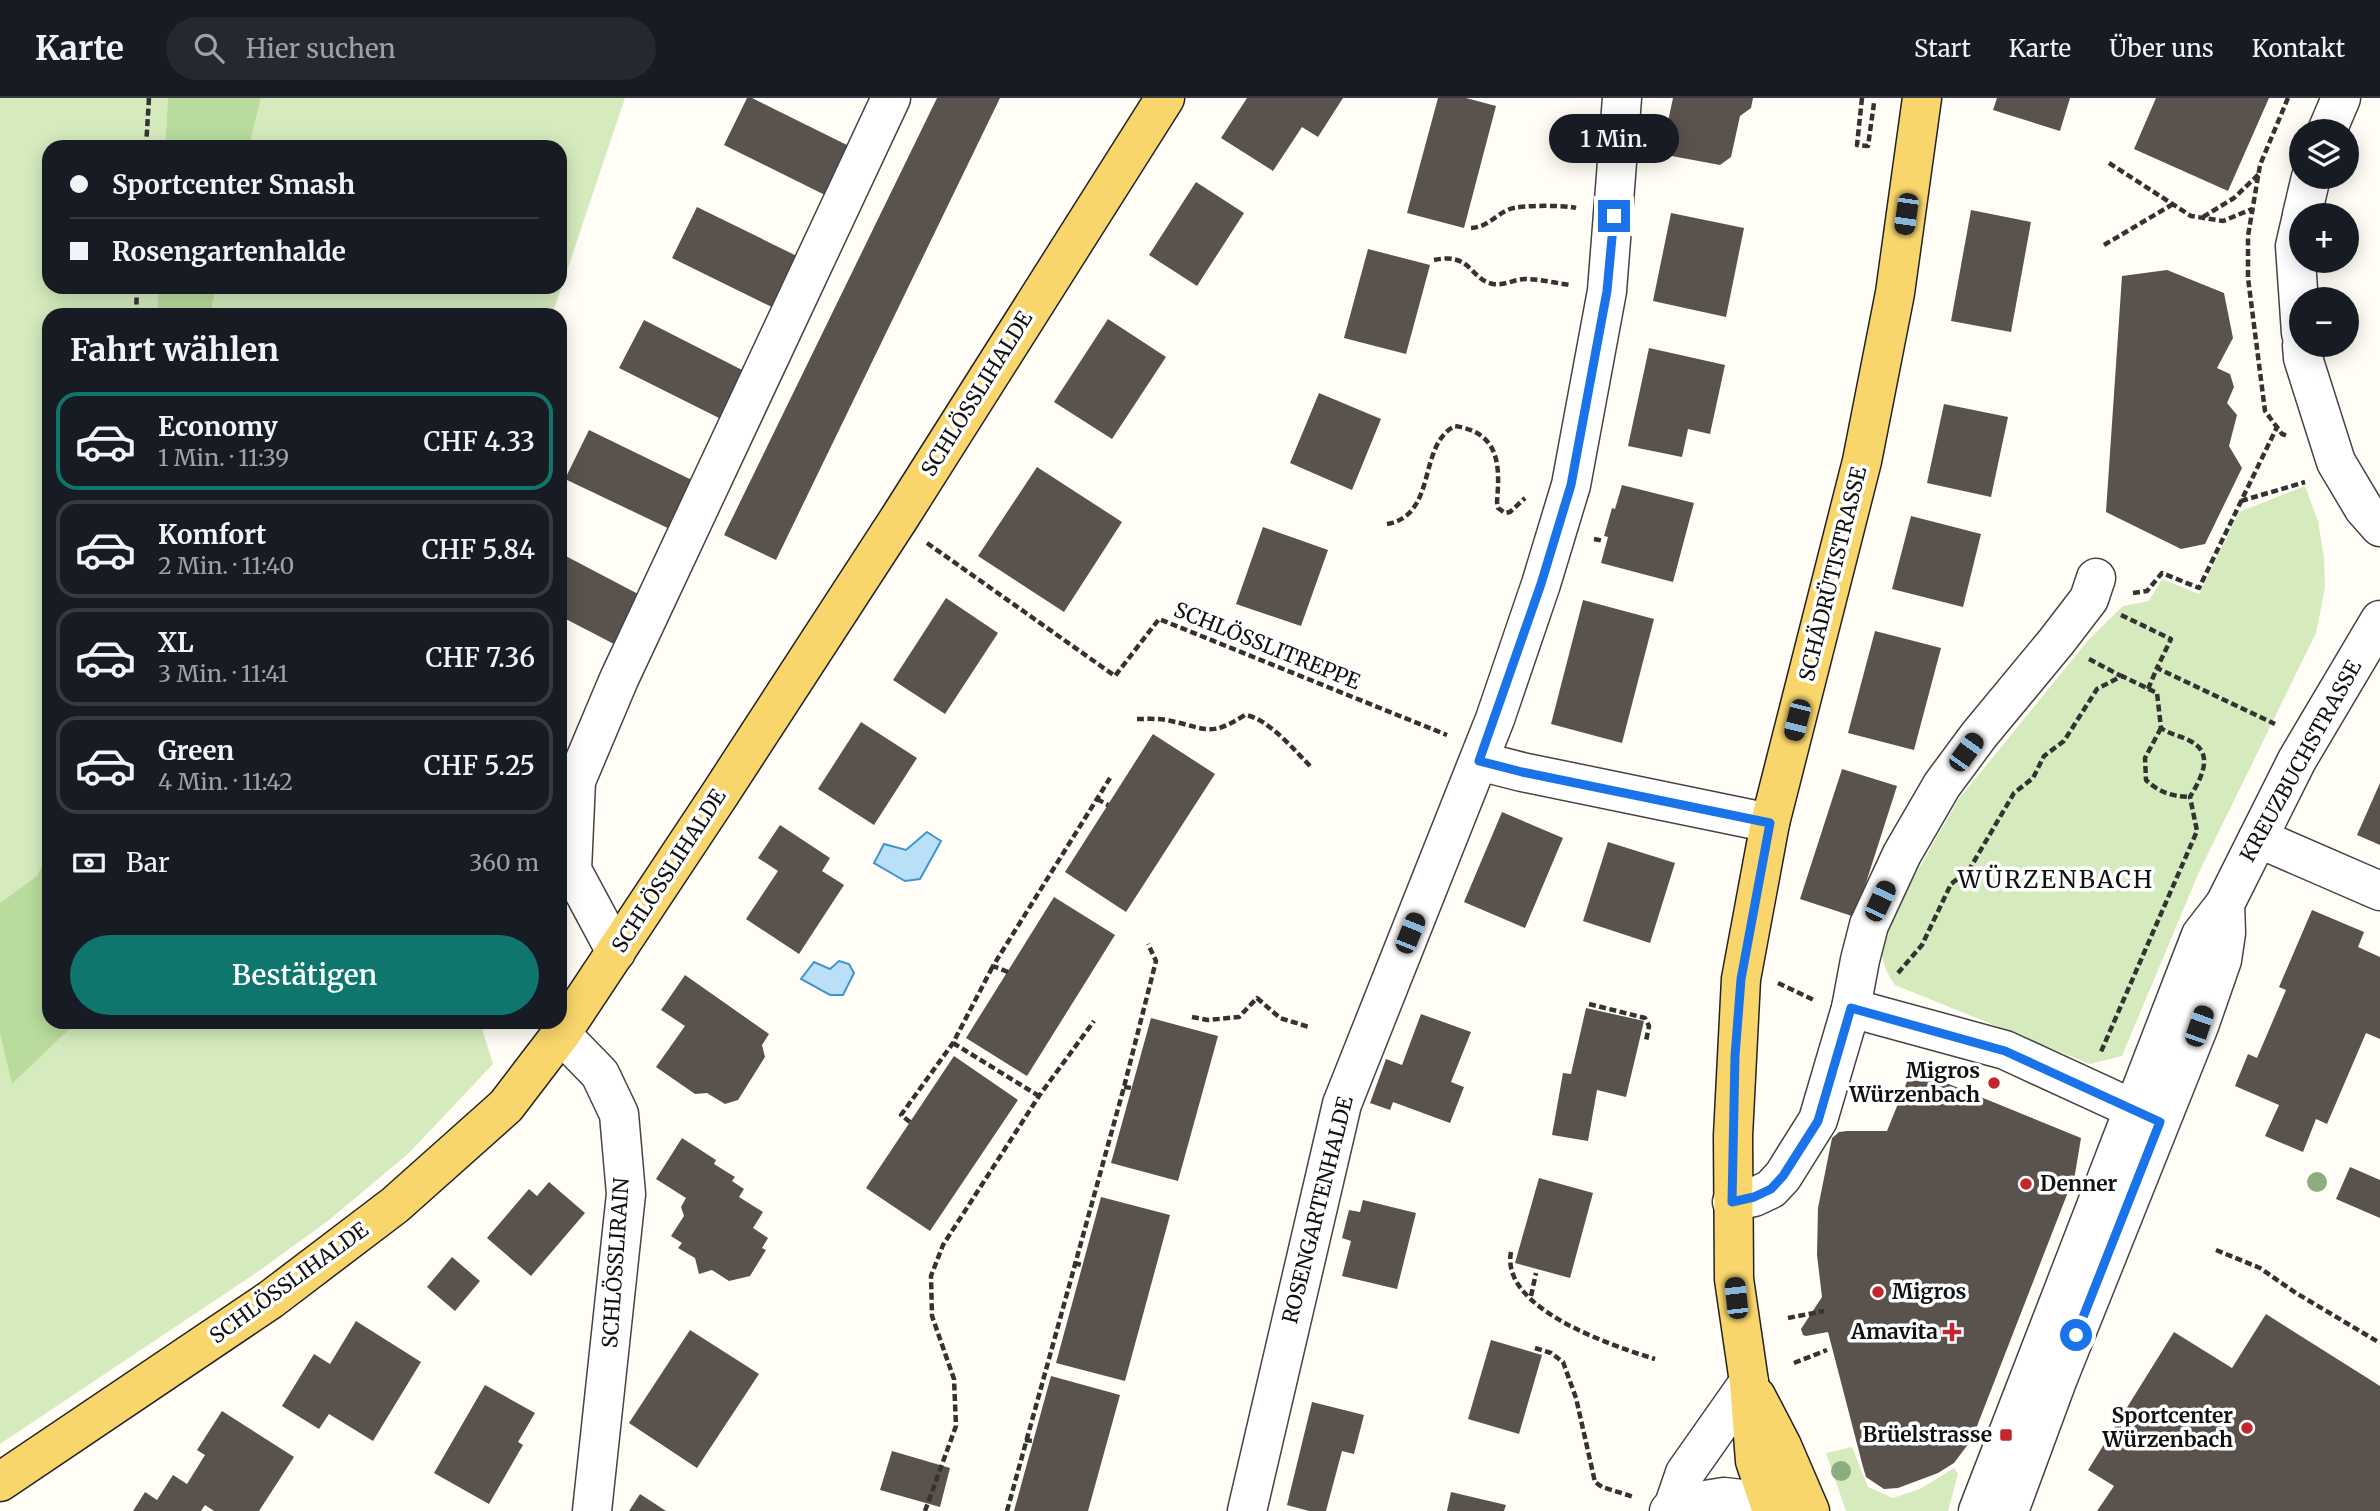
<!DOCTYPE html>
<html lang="de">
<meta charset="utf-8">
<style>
:root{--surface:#171b24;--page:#242831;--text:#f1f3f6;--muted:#9ea1a6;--line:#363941;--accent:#0f766e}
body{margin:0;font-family:Merriweather,serif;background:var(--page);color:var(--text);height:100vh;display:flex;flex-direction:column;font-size:26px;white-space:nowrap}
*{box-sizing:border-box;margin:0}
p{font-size:23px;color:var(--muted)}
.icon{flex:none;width:38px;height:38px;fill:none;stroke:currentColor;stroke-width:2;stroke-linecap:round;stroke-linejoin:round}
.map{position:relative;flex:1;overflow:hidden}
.panel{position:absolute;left:42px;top:210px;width:525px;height:721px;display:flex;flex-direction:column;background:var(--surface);border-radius:21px;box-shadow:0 4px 18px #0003}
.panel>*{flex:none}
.top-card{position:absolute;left:42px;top:42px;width:525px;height:154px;border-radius:21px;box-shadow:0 4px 18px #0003;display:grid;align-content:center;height:154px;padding:0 28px;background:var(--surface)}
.buttons{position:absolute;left:2289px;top:21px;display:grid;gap:14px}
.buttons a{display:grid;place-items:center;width:70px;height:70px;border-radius:50%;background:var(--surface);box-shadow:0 4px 18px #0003;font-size:35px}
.end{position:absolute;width:32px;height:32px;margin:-16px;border:9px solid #1a73e8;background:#fff;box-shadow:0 0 0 4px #fff}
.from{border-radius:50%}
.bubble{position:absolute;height:49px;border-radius:24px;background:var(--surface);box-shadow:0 4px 18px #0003;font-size:23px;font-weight:600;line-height:49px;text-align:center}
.car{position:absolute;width:21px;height:42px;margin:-21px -10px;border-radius:9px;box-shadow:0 0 5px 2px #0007;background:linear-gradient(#222 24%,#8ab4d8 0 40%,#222 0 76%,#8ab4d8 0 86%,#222 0)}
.top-card b{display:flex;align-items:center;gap:24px;height:66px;font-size:26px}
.top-card b+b{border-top:2px solid var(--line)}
.top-card i{width:18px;height:18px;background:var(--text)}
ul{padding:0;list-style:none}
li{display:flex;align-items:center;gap:21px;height:98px;margin:0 14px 10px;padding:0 14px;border:4px solid var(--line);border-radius:21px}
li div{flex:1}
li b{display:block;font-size:26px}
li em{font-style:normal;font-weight:600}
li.selected{border-color:var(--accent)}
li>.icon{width:63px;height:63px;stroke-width:1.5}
h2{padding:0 28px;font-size:32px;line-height:84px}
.pay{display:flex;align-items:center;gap:18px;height:77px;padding:0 28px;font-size:26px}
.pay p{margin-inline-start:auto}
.button{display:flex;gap:14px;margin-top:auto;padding:14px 28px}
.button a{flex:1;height:80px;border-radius:42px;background:var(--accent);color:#fff;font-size:28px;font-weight:600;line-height:80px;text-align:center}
header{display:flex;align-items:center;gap:42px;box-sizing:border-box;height:98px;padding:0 35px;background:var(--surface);border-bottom:2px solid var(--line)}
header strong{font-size:33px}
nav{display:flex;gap:38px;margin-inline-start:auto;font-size:24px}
.search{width:490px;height:63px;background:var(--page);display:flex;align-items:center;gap:18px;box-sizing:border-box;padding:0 24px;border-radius:38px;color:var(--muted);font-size:26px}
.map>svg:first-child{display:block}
.green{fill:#d5ebbd}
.forest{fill:#b9dc9c}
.water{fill:#b9e0f7;stroke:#3f96cf;stroke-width:2}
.building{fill:#5a524d}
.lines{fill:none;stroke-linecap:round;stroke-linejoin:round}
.minor-casing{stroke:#444;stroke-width:41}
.major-casing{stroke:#222;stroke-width:41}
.path{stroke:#333;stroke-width:4.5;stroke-dasharray:7 3.5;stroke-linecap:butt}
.minor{stroke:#fff;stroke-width:38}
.major{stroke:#f9d66b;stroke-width:38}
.tree{fill:#8dad7f}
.route{stroke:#1a73e8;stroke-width:9}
.poi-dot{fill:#c4262e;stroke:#fff;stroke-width:2.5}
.labels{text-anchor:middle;stroke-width:7;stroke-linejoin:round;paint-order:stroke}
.street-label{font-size:21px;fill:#111;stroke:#fff}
.poi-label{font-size:21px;font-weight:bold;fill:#111;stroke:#fff;text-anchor:end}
.quarter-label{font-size:24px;letter-spacing:2px;fill:#111;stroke:#fff}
</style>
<header>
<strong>Karte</strong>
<div class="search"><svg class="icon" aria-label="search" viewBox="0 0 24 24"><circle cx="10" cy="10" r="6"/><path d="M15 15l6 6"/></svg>Hier suchen</div>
<nav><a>Start</a><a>Karte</a><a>Über uns</a><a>Kontakt</a></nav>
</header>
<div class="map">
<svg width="2380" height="1413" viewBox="0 0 2380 1413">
<rect width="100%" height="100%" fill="#fffdf5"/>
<g class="green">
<path d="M0 0H168L165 49H49V189H158L157 217H49V753L37 778 0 805Z"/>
<path d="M261 0H625L552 217H210L216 189H560V49H249Z"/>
<path d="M2305 388 2318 423 2324 460 2325 490 2316 535 2199 774 2122 958 2090 966 1895 887C1878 863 1880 850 1889 823L1958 702 2090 540 2123 508 2149 503 2162 481 2199 496 2239 414Z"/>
<path d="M77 924H480L493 966 409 1055 329 1122 259 1173 0 1346V935L13 985Z"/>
<path d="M1852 1349 1868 1389 1893 1400 1920 1391 1954 1370 1958 1376 1948 1413H1846L1826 1355Z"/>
</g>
<g class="forest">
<path d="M168 0H261L249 49H165Z"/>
<path d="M158 189H216L210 217H157Z"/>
<path d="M49 753V924H77L12 986 0 935V805L37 778Z"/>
</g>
<g class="water">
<path d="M927 734 941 743 920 781 905 783 874 765 884 746 906 752Z"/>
<path d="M839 863 849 866 854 875 843 897H830L801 881 814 864 830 871Z"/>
</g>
<g class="building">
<path d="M747 0H752L853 50 829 99 724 47Z"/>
<path d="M937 0H1000L776 462 724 437Z"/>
<path d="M1247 0H1343L1318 39 1302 29 1273 73 1221 40Z"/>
<path d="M1438 0H1466L1496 8 1464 130 1407 115Z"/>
<path d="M1673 0H1753L1751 10 1740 18 1731 59 1720 67 1661 56Z"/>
<path d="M1997 0H2070L2060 33 1993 12Z"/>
<path d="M2156 0H2269L2228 93 2134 51Z"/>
<path d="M1196 84 1244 115 1197 188 1149 157Z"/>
<path d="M697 109 803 161 778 212 672 160Z"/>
<path d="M1971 112 2031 124 2011 234 1951 223Z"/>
<path d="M1671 115 1744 130 1726 219 1653 203Z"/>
<path d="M1368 151 1430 167 1406 256 1344 240Z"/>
<path d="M2167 172 2224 195 2233 240 2217 270 2230 276 2234 289 2227 305 2237 317 2229 348 2242 370 2205 446 2181 451 2106 414 2122 178Z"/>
<path d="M1108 221 1166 259 1112 341 1054 304Z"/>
<path d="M644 222 750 276 725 323 619 270Z"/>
<path d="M1649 250 1725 267 1710 336 1688 331 1682 359 1628 348Z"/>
<path d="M1319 295 1381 321 1352 392 1290 365Z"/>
<path d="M1944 306 2008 319 1991 399 1927 385Z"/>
<path d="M589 332 698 385 674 433 565 381Z"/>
<path d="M1037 369 1122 424 1064 514 978 458Z"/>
<path d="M1622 387 1694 405 1673 484 1601 465 1608 439 1604 438 1612 410 1615 411Z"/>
<path d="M1911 418 1981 436 1963 509 1892 491Z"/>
<path d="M1263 429 1328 452 1301 528 1236 506Z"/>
<path d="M560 455 640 497 614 546 560 518Z"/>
<path d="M946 500 998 535 945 616 893 582Z"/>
<path d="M1583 502 1654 521 1622 645 1551 626Z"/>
<path d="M1875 533 1941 550 1914 652 1848 635Z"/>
<path d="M861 624 917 660 874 727 818 691Z"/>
<path d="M1153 636 1215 676 1126 814 1065 774Z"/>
<path d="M1842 671 1897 688 1855 819 1800 801Z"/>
<path d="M2380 685V747L2357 737Z"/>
<path d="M1502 714 1563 740 1525 830 1464 804Z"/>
<path d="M780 727 830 760 822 773 844 787 799 856 746 821 778 773 758 760Z"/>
<path d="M1608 744 1675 765 1650 845 1583 823Z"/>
<path d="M1054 799 1115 837 1027 978 966 940Z"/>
<path d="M2312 812 2364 834 2358 849 2380 859V941L2366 935 2327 1026 2316 1021 2303 1054 2265 1038 2279 1007 2235 988 2248 956 2257 960 2286 892 2279 889Z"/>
<path d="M685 877 769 936 762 947 765 959 738 1002 725 1006 707 995 695 996 656 969 685 928 661 912Z"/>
<path d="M1586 910 1644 923 1626 999 1597 992 1588 1043 1552 1037 1563 975 1571 976Z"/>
<path d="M1421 916 1471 934 1451 984 1464 989 1450 1025 1393 1004 1390 1012 1370 1005 1386 961 1402 967Z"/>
<path d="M1151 920 1218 938 1178 1083 1111 1065Z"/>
<path d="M954 958 1018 1002 930 1133 866 1090Z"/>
<path d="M1912 971 2081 1040 2075 1076 1972 1341 1954 1365 1938 1375 1898 1390 1884 1391 1866 1379 1863 1369 1828 1234 1806 1238 1803 1237 1801 1231 1822 1199 1817 1157 1818 1110 1832 1040 1839 1034 1847 1033H1887Z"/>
<path d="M682 1040 716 1062 714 1066 735 1079 732 1083 744 1091 739 1099 763 1114 753 1130 768 1140 762 1150 766 1152 750 1178 729 1183 712 1172 699 1176 695 1160 678 1150 682 1145 671 1138 684 1118 681 1109 686 1100 656 1081Z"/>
<path d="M2350 1069 2380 1082V1120L2336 1101Z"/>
<path d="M1539 1080 1593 1095 1570 1180 1515 1165Z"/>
<path d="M549 1084 585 1115 531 1178 487 1140 529 1091 537 1098Z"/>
<path d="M1101 1099 1170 1117 1125 1283 1056 1265Z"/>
<path d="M1363 1102 1416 1115 1397 1191 1342 1178 1351 1143 1342 1140 1349 1112 1360 1114Z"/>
<path d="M452 1159 480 1183 455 1213 427 1189Z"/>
<path d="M2266 1216 2380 1288V1413H2097L2114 1388 2088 1372 2174 1234 2232 1270Z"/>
<path d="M356 1223 421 1264 373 1343 329 1316 319 1331 282 1308 314 1256 330 1266Z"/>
<path d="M690 1232 759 1276 697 1370 629 1325Z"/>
<path d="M1491 1242 1542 1257 1519 1336 1468 1321Z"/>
<path d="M1051 1278 1120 1297 1088 1413H1014Z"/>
<path d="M485 1287 535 1315 518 1344 523 1347 489 1406 434 1375Z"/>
<path d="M1312 1304 1364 1317 1354 1356 1342 1353 1326 1413H1309L1287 1407Z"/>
<path d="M222 1313 294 1359 259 1413H214L205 1407 201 1413H133L145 1394 157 1402 173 1377 187 1386 205 1357 197 1352Z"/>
<path d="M892 1353 950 1370 940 1409 880 1392Z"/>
<path d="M1451 1394 1506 1407 1504 1413H1447Z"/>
<path d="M640 1396 666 1413H629Z"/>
</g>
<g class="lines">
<defs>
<g id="minor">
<path d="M2327 33 2341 0"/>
<path d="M2302 117 2311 79"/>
<path d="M2301 122 2295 148 2301 235"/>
<path d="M2302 247 2303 260 2336 364 2364 411 2380 429"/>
<path d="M1479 663 1522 674 1770 725"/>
<path d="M2258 740 2380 793"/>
<path d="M616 854 572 772 576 683 619 581 891 0"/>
<path d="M1851 910 2005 952 2155 1021"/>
<path d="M561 936 600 976 619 1016 626 1096 592 1413"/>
<path d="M1732 1104 1754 1099 1771 1091 1783 1078 1818 1022 1851 910 1860 862 1869 827 1902 756 1942 687 1979 637 2056 544 2089 501 2096 480"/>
<path d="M1674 1407 1724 1399 1769 1404"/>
<path d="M1247 1413 1342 1006 1495 621 1541 486 1571 387 1607 193 1622 0"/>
<path d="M1669 1413 1674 1407 1685 1375 1749 1284"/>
<path d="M1978 1413 2201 837 2225 806 2297 662 2380 522"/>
<path d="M2009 1413 2057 1283 2199 928 2222 862 2226 835 2225 806"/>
</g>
<g id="major">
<path d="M1756 1298 1782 1348 1810 1413"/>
<path d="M0 1384 270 1202 395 1107 506 1008 561 936 720 696 900 419 1165 0"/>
<path d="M1772 1413 1755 1363 1749 1284 1734 1181 1733 1038 1741 881 1770 725 1862 363 1895 195 1922 0"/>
</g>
</defs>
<use href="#minor" class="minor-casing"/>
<use href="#major" class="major-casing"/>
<g class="path">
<path d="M1862 0 1857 47 1868 48 1874 5"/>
<path d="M2288 0 2260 67 2248 138V180L2265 313 2282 336 2288 338"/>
<path d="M146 49 149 0"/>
<path d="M2109 65 2191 118 2223 123 2252 111"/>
<path d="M2203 119 2234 100 2259 76"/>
<path d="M1471 130C1488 129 1495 117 1510 111 1520 107 1565 107 1576 110"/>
<path d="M2104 147 2173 106"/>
<path d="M1434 162C1472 154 1469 181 1493 186 1504 188 1515 181 1525 181 1540 181 1555 185 1570 187"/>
<path d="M136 217 137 189"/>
<path d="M2241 403 2305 384"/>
<path d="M1387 426C1438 417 1417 347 1455 328 1500 335 1500 367 1497 404L1498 410 1505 415 1510 414 1525 400"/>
<path d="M1594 441 1604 443"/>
<path d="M927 445 1115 578 1159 521 1447 637"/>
<path d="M2133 495 2147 493 2162 475 2199 490 2277 329"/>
<path d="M2121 517 2171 541 2157 570"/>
<path d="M2089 561 2121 578"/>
<path d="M2148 591 2157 570 2275 626"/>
<path d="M1137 621C1148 621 1160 620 1171 623 1208 631 1210 639 1245 617 1268 620 1296 654 1312 670"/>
<path d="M2161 630 2145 660 2146 682C2160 695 2171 698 2190 699"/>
<path d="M1097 701 1108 707"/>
<path d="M1008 874 993 868 1110 680"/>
<path d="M1898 875 1922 847 1951 786 1969 772 2014 695 2033 680 2044 658 2064 643 2097 591 2122 578 2157 595 2161 630C2171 637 2182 638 2192 644 2215 657 2200 682 2190 699L2197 733 2100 956"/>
<path d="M1778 885 1814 902"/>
<path d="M1589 906 1645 920 1649 928 1646 943"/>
<path d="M1192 919 1208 922 1239 919 1257 900 1280 920 1309 929"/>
<path d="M953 945 1039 998"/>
<path d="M1124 989 1132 990"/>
<path d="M910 1024 901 1017 953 945 993 868"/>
<path d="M2216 1152 2260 1170 2296 1195 2380 1245"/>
<path d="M1511 1154C1500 1211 1613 1248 1655 1261"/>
<path d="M1074 1165 1082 1167"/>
<path d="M1531 1198 1536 1175"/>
<path d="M1788 1220 1824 1213"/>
<path d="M1535 1250 1551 1255 1563 1264 1576 1300 1595 1384 1602 1389 1634 1399"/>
<path d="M1794 1265 1827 1252"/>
<path d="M1025 1342 1033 1343"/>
<path d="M925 1413 956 1328 954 1281 932 1218 931 1178 943 1147 1039 998 1094 923"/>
<path d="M1007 1413 1124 989 1156 863 1148 846"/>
</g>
<use href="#minor" class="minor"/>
<use href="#major" class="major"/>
</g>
<g class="tree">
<circle cx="2317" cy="1084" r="10"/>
<circle cx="1841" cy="1373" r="10"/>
</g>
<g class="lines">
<path class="route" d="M1614 118 1607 193 1571 387 1541 486 1479 663 1522 674 1770 725 1741 881 1735 958 1732 1104 1754 1099 1771 1091 1783 1078 1818 1023 1851 910 2005 953 2160 1024 2076 1237"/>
</g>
<g class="poi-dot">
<circle cx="1994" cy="985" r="7"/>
<circle cx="2026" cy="1086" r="7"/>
<circle cx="1878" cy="1194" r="7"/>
<path d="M1948.5 1223.5h7v7h7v7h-7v7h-7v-7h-7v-7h7z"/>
<circle cx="2247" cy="1330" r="7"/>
<rect x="1999" y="1330" width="14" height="14" rx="3.5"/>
</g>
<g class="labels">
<g class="street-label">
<text transform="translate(977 296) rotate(-58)" y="7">SCHLÖSSLIHALDE</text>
<text transform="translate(1833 476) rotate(-76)" y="7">SCHÄDRÜTISTRASSE</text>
<text transform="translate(1267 548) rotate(22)" y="7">SCHLÖSSLITREPPE</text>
<text transform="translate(2301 663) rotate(-61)" y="7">KREUZBUCHSTRASSE</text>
<text transform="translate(669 773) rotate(-57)" y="7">SCHLÖSSLIHALDE</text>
<text transform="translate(1318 1112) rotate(-76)" y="7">ROSENGARTENHALDE</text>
<text transform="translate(616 1165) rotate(-86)" y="7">SCHLÖSSLIRAIN</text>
<text transform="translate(289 1185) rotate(-36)" y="7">SCHLÖSSLIHALDE</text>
</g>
<g class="poi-label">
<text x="1980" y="980">Migros<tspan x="1980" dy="24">Würzenbach</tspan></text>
<text x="2040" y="1093" text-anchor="start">Denner</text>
<text x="1892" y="1201" text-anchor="start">Migros</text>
<text x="1938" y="1241">Amavita</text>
<text x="2233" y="1325">Sportcenter<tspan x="2233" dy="24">Würzenbach</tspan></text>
<text x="1992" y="1344">Brüelstrasse</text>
</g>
<g class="quarter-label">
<text x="2056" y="790">WÜRZENBACH</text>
</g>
</g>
</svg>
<div class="buttons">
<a><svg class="icon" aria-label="layers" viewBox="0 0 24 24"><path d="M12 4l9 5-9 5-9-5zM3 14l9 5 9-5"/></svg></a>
<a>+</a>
<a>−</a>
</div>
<i class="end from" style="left:2076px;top:1237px"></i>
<i class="end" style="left:1614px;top:118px"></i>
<div class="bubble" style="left:1549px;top:16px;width:130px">1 Min.</div>
<i class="car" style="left:1906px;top:116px;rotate:188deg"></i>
<i class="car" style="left:1797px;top:622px;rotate:194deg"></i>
<i class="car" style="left:1966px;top:654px;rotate:36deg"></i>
<i class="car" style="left:1880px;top:803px;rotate:25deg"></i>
<i class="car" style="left:1410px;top:835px;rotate:22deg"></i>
<i class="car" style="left:2199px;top:928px;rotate:19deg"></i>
<i class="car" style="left:1736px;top:1200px;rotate:354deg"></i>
<div class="top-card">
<b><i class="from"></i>Sportcenter Smash</b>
<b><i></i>Rosengartenhalde</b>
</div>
<section class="panel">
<h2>Fahrt wählen</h2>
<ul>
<li class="selected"><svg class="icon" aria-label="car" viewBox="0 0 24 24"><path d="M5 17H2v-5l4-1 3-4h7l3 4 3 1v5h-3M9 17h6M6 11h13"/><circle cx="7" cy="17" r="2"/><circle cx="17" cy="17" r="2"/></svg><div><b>Economy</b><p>1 Min. · 11:39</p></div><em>CHF 4.33</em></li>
<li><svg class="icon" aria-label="car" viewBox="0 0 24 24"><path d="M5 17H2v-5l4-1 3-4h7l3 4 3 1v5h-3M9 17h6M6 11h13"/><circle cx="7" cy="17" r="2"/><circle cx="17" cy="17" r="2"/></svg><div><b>Komfort</b><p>2 Min. · 11:40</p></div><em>CHF 5.84</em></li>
<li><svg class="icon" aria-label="car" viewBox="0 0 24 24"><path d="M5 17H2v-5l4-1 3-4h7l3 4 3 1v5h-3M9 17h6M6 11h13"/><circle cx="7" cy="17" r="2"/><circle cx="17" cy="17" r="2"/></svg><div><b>XL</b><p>3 Min. · 11:41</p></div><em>CHF 7.36</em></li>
<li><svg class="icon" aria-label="car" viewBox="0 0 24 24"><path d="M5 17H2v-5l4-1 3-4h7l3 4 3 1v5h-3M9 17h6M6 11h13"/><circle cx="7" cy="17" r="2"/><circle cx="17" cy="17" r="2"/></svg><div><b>Green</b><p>4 Min. · 11:42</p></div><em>CHF 5.25</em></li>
</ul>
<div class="pay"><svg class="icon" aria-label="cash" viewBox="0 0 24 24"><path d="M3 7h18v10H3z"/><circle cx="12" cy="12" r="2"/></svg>Bar<p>360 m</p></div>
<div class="button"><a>Bestätigen</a></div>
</section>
</div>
